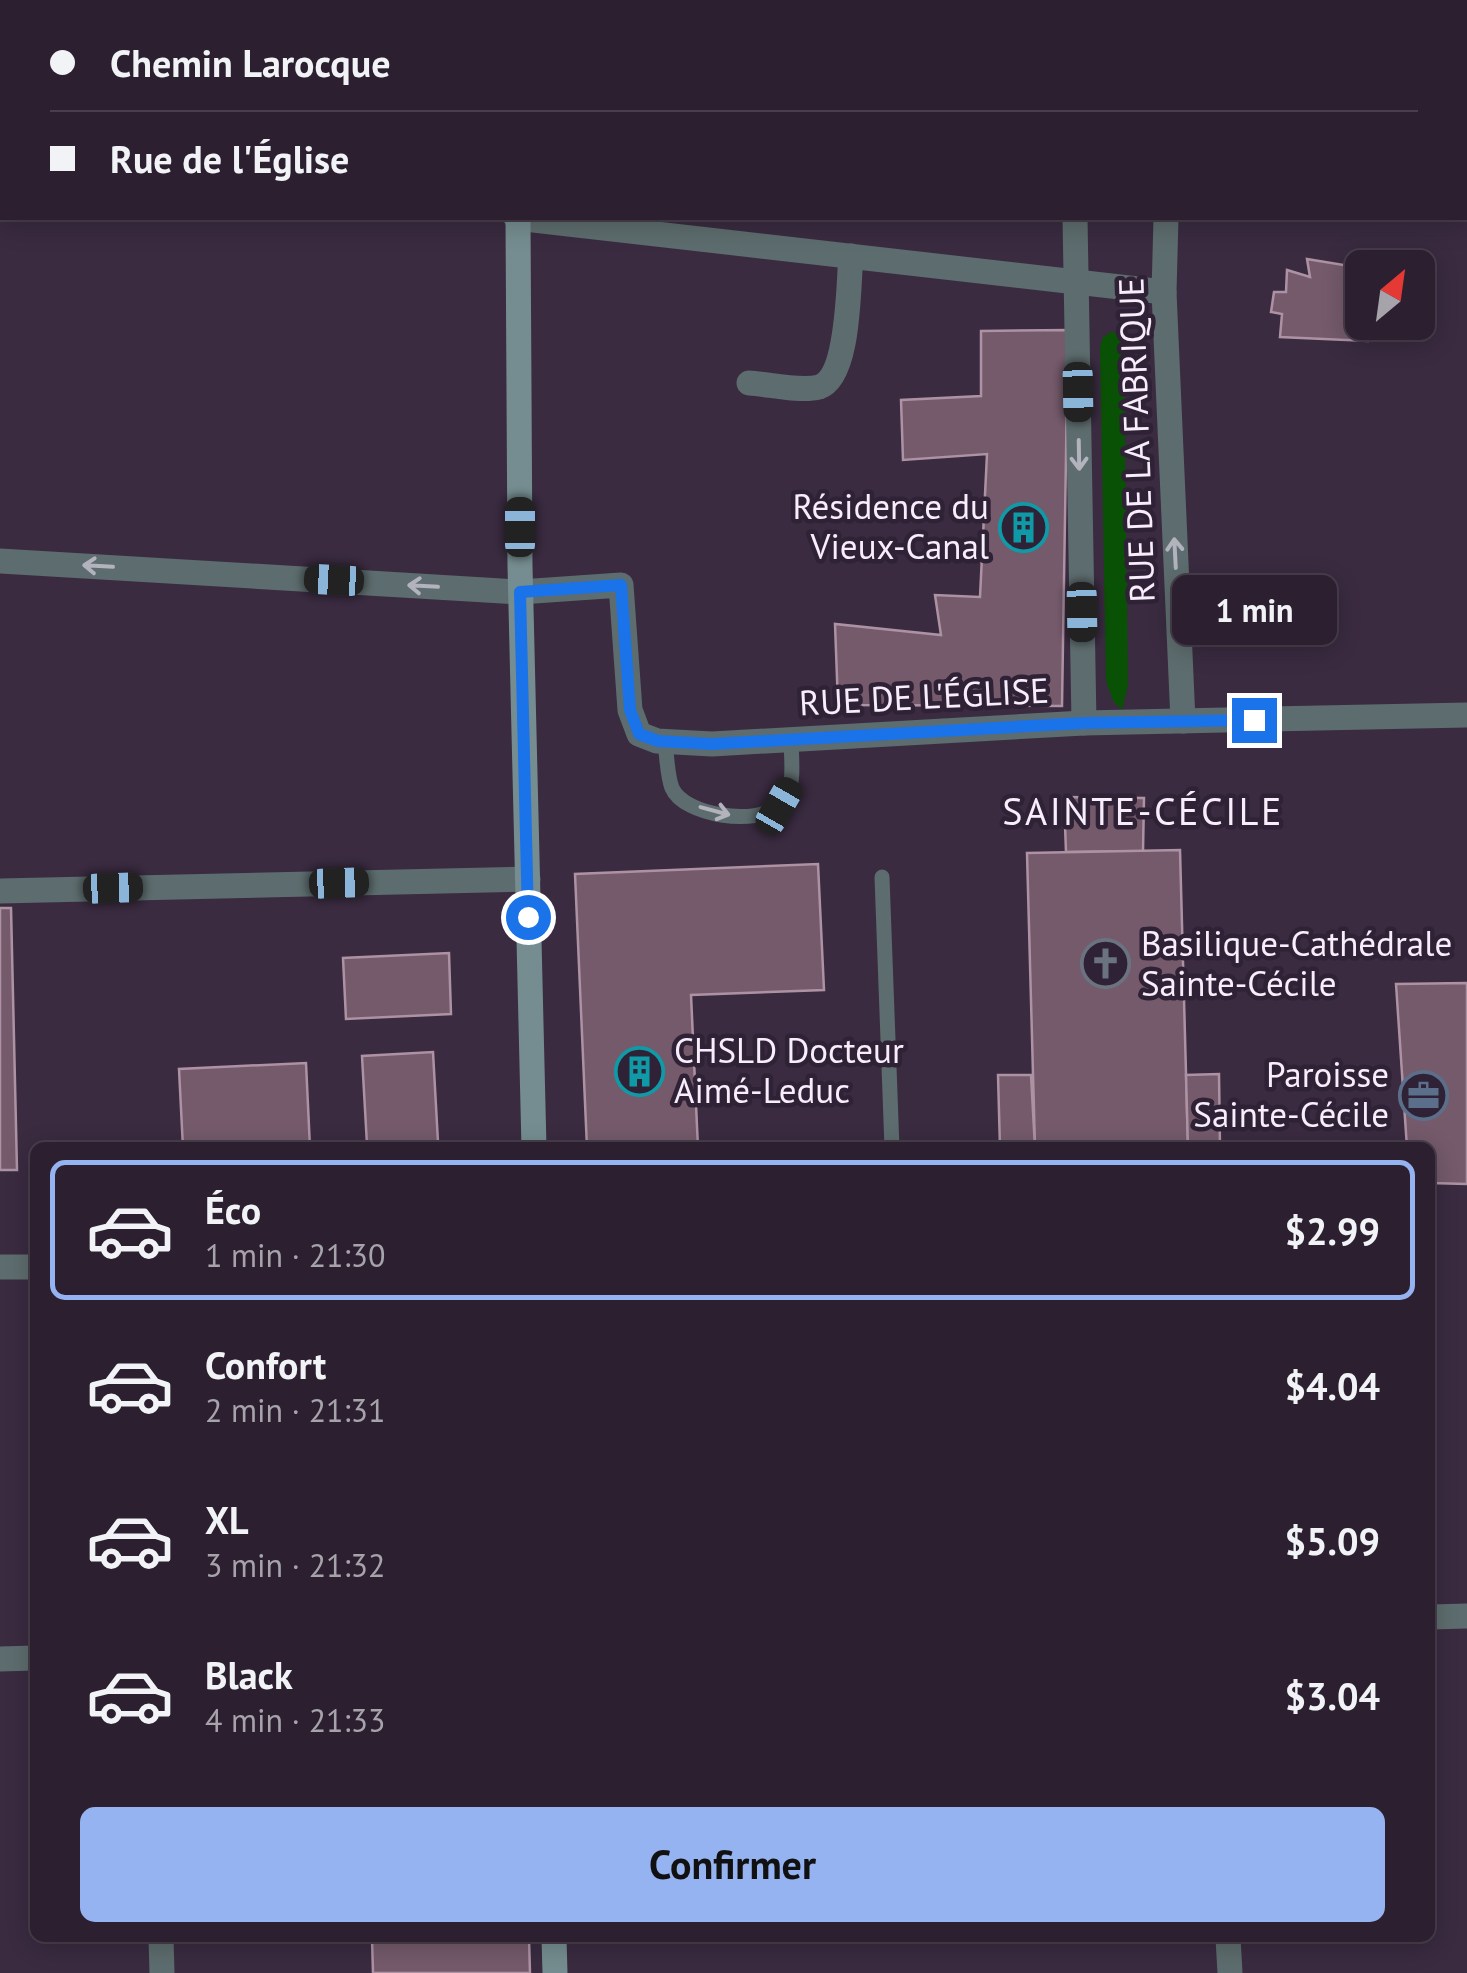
<!DOCTYPE html>
<html lang="fr">
<meta charset="utf-8">
<style>
:root{--surface:#2c2030;--page:#382d3c;--text:#f1f3f6;--muted:#a6a3ab;--line:#483e4c;--accent:#95b2f1}
body{margin:0;font-family:"PT Sans",sans-serif;background:var(--page);color:var(--text);height:100vh;display:flex;flex-direction:column;font-size:38px;white-space:nowrap}
*{box-sizing:border-box;margin:0}
p{font-size:32px;color:var(--muted)}
.icon{flex:none;width:55px;height:55px;fill:none;stroke:currentColor;stroke-width:2;stroke-linecap:round;stroke-linejoin:round}
.map{position:relative;flex:1;overflow:hidden}
.sheet{position:absolute;left:30px;top:1142px;width:1405px;height:800px;display:flex;flex-direction:column;background:var(--surface);border-radius:15px;box-shadow:0 5px 25px #0003,0 0 0 2px var(--line)}
.sheet>*{flex:none}
.hud{position:absolute;left:0px;top:0px;width:1468px;height:220px;box-shadow:0 5px 25px #0003,0 0 0 2px var(--line);display:grid;align-content:center;height:220px;padding:0 50px;background:var(--surface)}
.needle{width:65px;rotate:29deg}
.tools{position:absolute;left:1345px;top:250px;display:grid;gap:20px}
.tools a{display:grid;place-items:center;width:90px;height:90px;border-radius:15px;background:var(--surface);box-shadow:0 5px 25px #0003,0 0 0 2px var(--line);font-size:50px}
.end{position:absolute;width:45px;height:45px;margin:-22px;border:12px solid #1a73e8;background:#fff;box-shadow:0 0 0 5px #fff}
.from{border-radius:50%}
.bubble{position:absolute;height:70px;border-radius:15px;background:var(--surface);box-shadow:0 5px 25px #0003,0 0 0 2px var(--line);font-size:32px;font-weight:600;line-height:70px;text-align:center}
.car{position:absolute;width:30px;height:60px;margin:-30px -15px;border-radius:12px;box-shadow:0 0 8px 2px #0007;background:linear-gradient(#222 24%,#8ab4d8 0 40%,#222 0 76%,#8ab4d8 0 86%,#222 0)}
.hud b{display:flex;align-items:center;gap:35px;height:95px;font-size:38px}
.hud b+b{border-top:2px solid var(--line)}
.hud i{width:25px;height:25px;background:var(--text)}
ul{padding:18px 0 0;list-style:none}
li{display:flex;align-items:center;gap:30px;height:140px;margin:0 20px 15px;padding:0 30px;border:5px solid transparent;border-radius:15px}
li div{flex:1}
li b{display:block;font-size:38px}
li em{font-style:normal;font-weight:600}
li.current{border-color:var(--accent)}
li>.icon{width:90px;height:90px;stroke-width:1.5}
.button{display:flex;gap:20px;margin-top:auto;padding:20px 50px}
.button a{flex:1;height:115px;border-radius:15px;background:var(--accent);color:#111;font-size:40px;font-weight:600;line-height:115px;text-align:center}
.map>svg:first-child{display:block}
.green{fill:#095104}
.building{fill:#745a6b;stroke:#ad92a3;stroke-width:2.5}
.lines{fill:none;stroke-linecap:round;stroke-linejoin:round}
.service{stroke:#5d6c6e;stroke-width:15}
.minor{stroke:#5d6c6e;stroke-width:25}
.tertiary{stroke:#5d6c6e;stroke-width:25}
.secondary{stroke:#758d90;stroke-width:25}
.oneway{stroke:#b2b3bc}
.route{stroke:#1a73e8;stroke-width:12}
.labels{text-anchor:middle;stroke-width:9;stroke-linejoin:round;paint-order:stroke}
.street-label{font-size:35px;fill:#f7edfb;stroke:#302236}
.poi-label{font-size:35px;fill:#f7edfb;stroke:#302236;text-anchor:end}
.neighbourhood-label{font-size:38px;letter-spacing:2.5px;fill:#f7edfb;stroke:#302236}
</style>
<div class="map">
<svg width="1467" height="1973" viewBox="0 0 1467 1973">
<rect width="100%" height="100%" fill="#3a2b40"/>
<path class="green" d="M1113 331 1124 343 1128 685 1122 710 1113 701 1106 681 1100 347 1103 337Z"/>
<g class="building">
<path d="M1307 259 1362 268V322H1371L1368 341 1280 337 1282 314 1271 312 1274 292H1286L1287 270 1310 277Z"/>
<path d="M1068 330 1062 706 838 705 835 624 941 635 935 595 980 597 987 454 903 460 901 400 981 396V331Z"/>
<path d="M1064 797 1144 798 1143 851 1066 852Z"/>
<path d="M1180 850 1188 1148H1035L1027 853Z"/>
<path d="M818 864 824 990 691 995 698 1148H587L575 874Z"/>
<path d="M0 908H11L17 1170H0Z"/>
<path d="M449 953 451 1014 346 1019 343 958Z"/>
<path d="M1467 983V1184L1430 1183V1148H1407L1396 984Z"/>
<path d="M433 1052 438 1142 367 1145 362 1056Z"/>
<path d="M306 1063 310 1148H183L179 1069Z"/>
<path d="M1219 1074 1220 1148H1188L1186 1075Z"/>
<path d="M998 1075H1031L1035 1148H1000Z"/>
<path d="M372 1938H529L530 1973H373Z"/>
</g>
<g class="lines">
<g class="service">
<path d="M665 742C667 756 667 775 672 788 684 816 757 826 779 806 797 790 791 761 791 739"/>
<path d="M882 877 892 1148"/>
</g>
<g class="minor">
<path d="M749 383C768 384 800 392 819 387 850 377 848 284 851 256"/>
<path d="M0 561 520 592 621 585 630 710 639 734 657 741 712 744 1084 723"/>
<path d="M0 891 528 879"/>
<path d="M0 1267H35"/>
<path d="M161 1938 162 1973"/>
<path d="M1228 1938 1230 1973"/>
</g>
<g class="tertiary">
<path d="M1070 0 1071 2"/>
<path d="M0 159H2"/>
<path d="M516 218 1164 292"/>
<path d="M1075 218 1084 723 1467 715"/>
<path d="M1166 218 1164 292 1183 721"/>
<path d="M1430 1617 1467 1616"/>
<path d="M0 1659 35 1658"/>
</g>
<g class="secondary">
<path d="M514 0V2"/>
<path d="M1134 0 1139 2"/>
<path d="M1465 166 1467 167"/>
<path d="M518 218 520 566 534 1148"/>
<path d="M554 1938 555 1973"/>
</g>
</g>
<defs><path id="oneway-shaft" d="M-6 0H5M1.5-3L5.5 0L1.5 3" fill="none" stroke-width="1.6" stroke-linecap="round" stroke-linejoin="round" transform="scale(2.5)"/></defs>
<g class="oneway">
<use href="#oneway-shaft" transform="translate(1079 455) rotate(89)"/>
<use href="#oneway-shaft" transform="translate(1175 553) rotate(-93)"/>
<use href="#oneway-shaft" transform="translate(98 566) rotate(-177)"/>
<use href="#oneway-shaft" transform="translate(423 586) rotate(-177)"/>
<use href="#oneway-shaft" transform="translate(715 811) rotate(15)"/>
</g>
<g class="lines">
<path class="route" d="M528 917 520 592 621 585 630 710 639 734 658 741 712 744 1084 723 1254 720"/>
</g>
<defs>
<symbol id="building-ring" viewBox="-11 -11 22 22"><circle r="9.5" fill="#302236" stroke="#0f9aa8" stroke-width="1.5"/><path d="M-4-6H4V6H1V3H-1V6H-4ZM-2.5-4.3h1.7v1.8h-1.7ZM.8-4.3h1.7v1.8H.8ZM-2.5-1h1.7V.8h-1.7ZM.8-1h1.7V.8H.8Z" fill="#0f9aa8"/></symbol>
<symbol id="church-ring" viewBox="-11 -11 22 22"><circle r="9.5" fill="#302236" stroke="#6b7280" stroke-width="1.5"/><path d="M-1.2-6h2.4v3.5h3.3v2.4h-3.3V6h-2.4V-.1h-3.3v-2.4h3.3Z" fill="#6b7280"/></symbol>
<symbol id="office-ring" viewBox="-11 -11 22 22"><circle r="9.5" fill="#302236" stroke="#5c6f8a" stroke-width="1.5"/><path d="M-6-3h4V-5.5h4V-3h4V5H-6ZM-1-4.5V-3h2v-1.5ZM-6 0V1H6V0Z" fill="#5c6f8a"/></symbol>
</defs>
<g fill-rule="evenodd">
<use href="#building-ring" x="996" y="500" width="55" height="55"/>
<use href="#church-ring" x="1078" y="936" width="55" height="55"/>
<use href="#building-ring" x="612" y="1044" width="55" height="55"/>
<use href="#office-ring" x="1396" y="1068" width="55" height="55"/>
</g>
<g class="labels">
<g class="street-label">
<text transform="translate(1137 440) rotate(-92)" y="12">RUE DE LA FABRIQUE</text>
<text transform="translate(924 697) rotate(-3)" y="12">RUE DE L'ÉGLISE</text>
</g>
<g class="poi-label">
<text x="989" y="519">Résidence du<tspan x="989" dy="40">Vieux-Canal</tspan></text>
<text x="1141" y="956" text-anchor="start">Basilique-Cathédrale<tspan x="1141" dy="40">Sainte-Cécile</tspan></text>
<text x="674" y="1063" text-anchor="start">CHSLD Docteur<tspan x="674" dy="40">Aimé-Leduc</tspan></text>
<text x="1389" y="1087">Paroisse<tspan x="1389" dy="40">Sainte-Cécile</tspan></text>
</g>
<g class="neighbourhood-label">
<text x="1143" y="825">SAINTE-CÉCILE</text>
</g>
</g>
</svg>
<div class="tools">
<a><svg class="needle" viewBox="-14 -14 28 28"><path d="M0-13l5 13h-10z" fill="#e53935"/><path d="M0 13l5-13h-10z" fill="#a6a3ab"/></svg></a>
</div>
<i class="end from" style="left:528px;top:917px"></i>
<i class="end" style="left:1254px;top:720px"></i>
<div class="bubble" style="left:1172px;top:575px;width:165px">1 min</div>
<i class="car" style="left:1078px;top:392px;rotate:179deg"></i>
<i class="car" style="left:520px;top:527px;rotate:0deg"></i>
<i class="car" style="left:334px;top:580px;rotate:273deg"></i>
<i class="car" style="left:1082px;top:612px;rotate:179deg"></i>
<i class="car" style="left:779px;top:806px;rotate:30deg"></i>
<i class="car" style="left:339px;top:883px;rotate:88deg"></i>
<i class="car" style="left:113px;top:888px;rotate:88deg"></i>
<div class="hud">
<b><i class="from"></i>Chemin Larocque</b>
<b><i></i>Rue de l'Église</b>
</div>
<section class="sheet">
<ul>
<li class="current"><svg class="icon" aria-label="car" viewBox="0 0 24 24"><path d="M5 17H2v-5l4-1 3-4h7l3 4 3 1v5h-3M9 17h6M6 11h13"/><circle cx="7" cy="17" r="2"/><circle cx="17" cy="17" r="2"/></svg><div><b>Éco</b><p>1 min · 21:30</p></div><em>$2.99</em></li>
<li><svg class="icon" aria-label="car" viewBox="0 0 24 24"><path d="M5 17H2v-5l4-1 3-4h7l3 4 3 1v5h-3M9 17h6M6 11h13"/><circle cx="7" cy="17" r="2"/><circle cx="17" cy="17" r="2"/></svg><div><b>Confort</b><p>2 min · 21:31</p></div><em>$4.04</em></li>
<li><svg class="icon" aria-label="car" viewBox="0 0 24 24"><path d="M5 17H2v-5l4-1 3-4h7l3 4 3 1v5h-3M9 17h6M6 11h13"/><circle cx="7" cy="17" r="2"/><circle cx="17" cy="17" r="2"/></svg><div><b>XL</b><p>3 min · 21:32</p></div><em>$5.09</em></li>
<li><svg class="icon" aria-label="car" viewBox="0 0 24 24"><path d="M5 17H2v-5l4-1 3-4h7l3 4 3 1v5h-3M9 17h6M6 11h13"/><circle cx="7" cy="17" r="2"/><circle cx="17" cy="17" r="2"/></svg><div><b>Black</b><p>4 min · 21:33</p></div><em>$3.04</em></li>
</ul>
<div class="button"><a>Confirmer</a></div>
</section>
</div>
